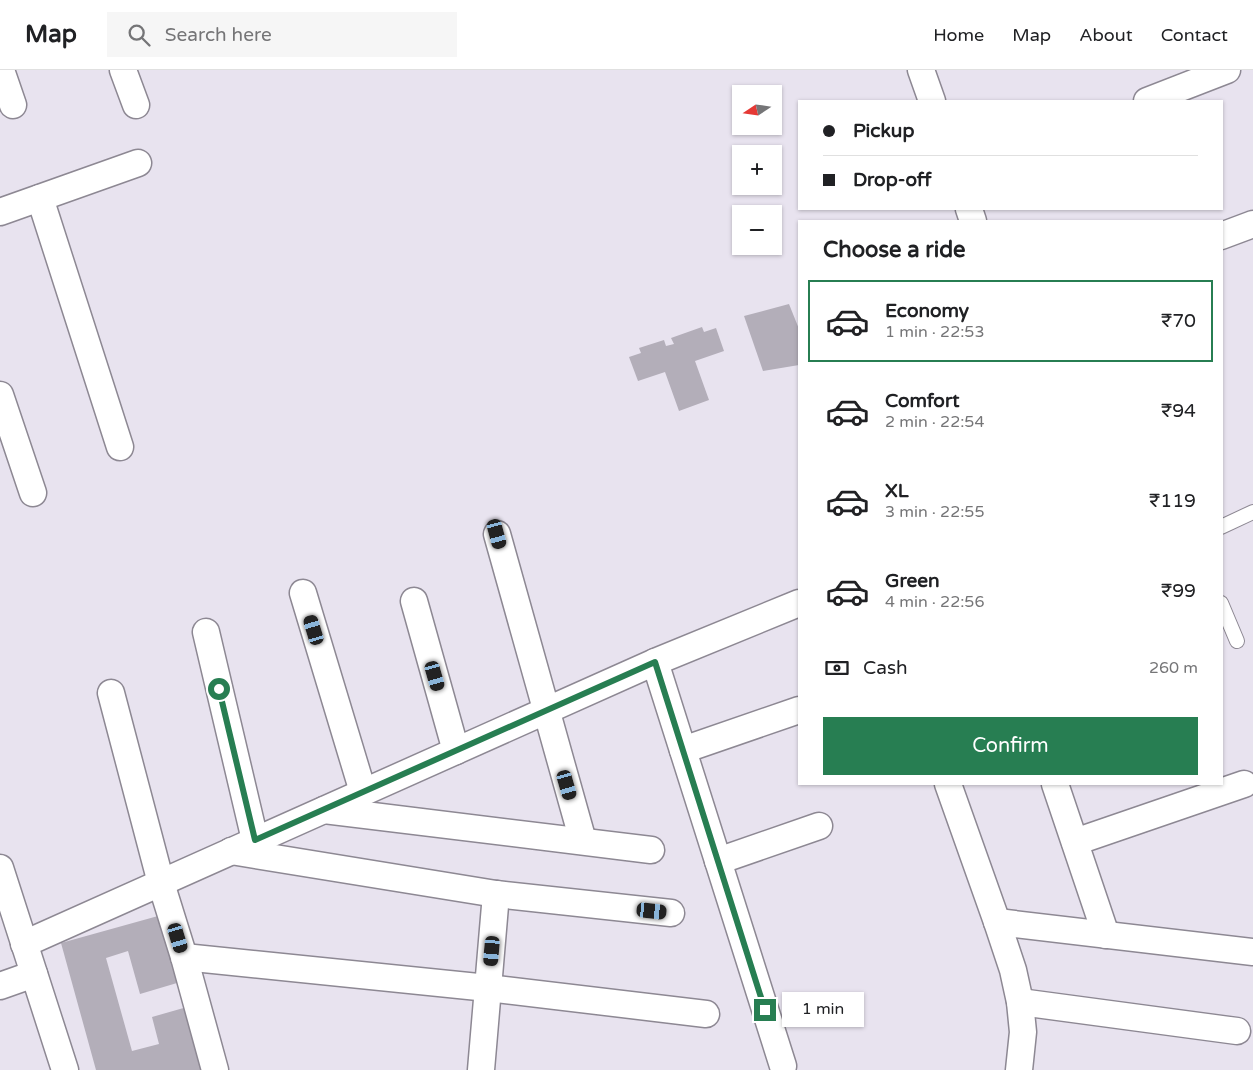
<!DOCTYPE html>
<meta charset="utf-8">
<style>
:root{--surface:#fff;--page:#f6f6f6;--text:#202124;--muted:#757577;--line:#e0e0e0;--accent:#277e52}
body{margin:0;font-family:"Varela Round",sans-serif;background:var(--page);color:var(--text);height:100vh;display:flex;flex-direction:column;font-size:19px;white-space:nowrap}
*{box-sizing:border-box;margin:0}
p{font-size:16px;color:var(--muted)}
.icon{flex:none;width:28px;height:28px;fill:none;stroke:currentColor;stroke-width:2;stroke-linecap:round;stroke-linejoin:round}
.map{position:relative;flex:1;overflow:hidden}
.side{position:absolute;left:798px;top:150px;width:425px;height:565px;display:flex;flex-direction:column;background:var(--surface);border-radius:0px;box-shadow:0 1px 4px #0004}
.side>*{flex:none}
.banner{position:absolute;left:798px;top:30px;width:425px;height:110px;border-radius:0px;box-shadow:0 1px 4px #0004;display:grid;align-content:center;height:110px;padding:0 25px;background:var(--surface)}
.needle{width:32px;rotate:257deg}
.tools{position:absolute;left:732px;top:15px;display:grid;gap:10px}
.tools a{display:grid;place-items:center;width:50px;height:50px;border-radius:0px;background:var(--surface);box-shadow:0 1px 4px #0004;font-size:25px}
.end{position:absolute;width:22px;height:22px;margin:-11px;border:6px solid #277e52;background:#fff;box-shadow:0 0 0 2px #fff}
.from{border-radius:50%}
.bubble{position:absolute;height:35px;border-radius:0px;background:var(--surface);box-shadow:0 1px 4px #0004;font-size:16px;font-weight:600;line-height:35px;text-align:center}
.car{position:absolute;width:15px;height:30px;margin:-15px -8px;border-radius:6px;box-shadow:0 0 4px 1px #0007;background:linear-gradient(#222 24%,#8ab4d8 0 40%,#222 0 76%,#8ab4d8 0 86%,#222 0)}
.banner b{display:flex;align-items:center;gap:18px;height:48px;font-size:19px}
.banner b+b{border-top:1px solid var(--line)}
.banner i{width:12px;height:12px;background:var(--text)}
ul{padding:0;list-style:none}
li{display:flex;align-items:center;gap:15px;height:82px;margin:0 10px 8px;padding:0 15px;border:2px solid transparent;border-radius:0px}
li div{flex:1}
li b{display:block;font-size:19px}
li em{font-style:normal;font-weight:600}
li.current{border-color:var(--accent)}
li>.icon{width:45px;height:45px;stroke-width:1.5}
h2{padding:0 25px;font-size:22px;line-height:60px}
.pay{display:flex;align-items:center;gap:12px;height:55px;padding:0 25px;font-size:19px}
.pay p{margin-inline-start:auto}
.cta{display:flex;gap:10px;margin-top:auto;padding:10px 25px}
.cta a{flex:1;height:58px;border-radius:0px;background:var(--accent);color:#fff;font-size:20px;font-weight:600;line-height:58px;text-align:center}
header{display:flex;align-items:center;gap:30px;box-sizing:border-box;height:70px;padding:0 25px;background:var(--surface);border-bottom:1px solid var(--line)}
header strong{font-size:24px}
nav{display:flex;gap:28px;margin-inline-start:auto;font-size:18px}
.search{width:350px;height:45px;background:var(--page);display:flex;align-items:center;gap:12px;box-sizing:border-box;padding:0 18px;border-radius:0px;color:var(--muted);font-size:19px}
.map>svg:first-child{display:block}
.building{fill:#b3aeb9}
.lines{fill:none;stroke-linecap:round;stroke-linejoin:round}
.lane-casing{stroke:#8d8893;stroke-width:16}
.street-casing{stroke:#8d8893;stroke-width:29}
.lane{stroke:#fff;stroke-width:14}
.street{stroke:#fff;stroke-width:26}
.route{stroke:#277e52;stroke-width:6}
</style>
<header>
<strong>Map</strong>
<div class="search"><svg class="icon" aria-label="search" viewBox="0 0 24 24"><circle cx="10" cy="10" r="6"/><path d="M15 15l6 6"/></svg>Search here</div>
<nav><a>Home</a><a>Map</a><a>About</a><a>Contact</a></nav>
</header>
<div class="map">
<svg width="1253" height="1000" viewBox="0 0 1253 1000">
<rect width="100%" height="100%" fill="#e8e3ef"/>
<g class="building">
<path d="M789 234 799 259V295L763 301 744 246Z"/>
<path d="M702 257 704 262 716 258 724 281 695 291 709 330 679 341 665 302 638 311 629 287 641 283 639 278 664 270 666 276 674 274 671 268Z"/>
<path d="M158 846 177 913 140 924 128 881 106 888 132 981 159 974 152 947 187 937 204 1000H96L61 873Z"/>
</g>
<g class="lines">
<defs>
<g id="lane">
<path d="M1221 457 1253 442"/>
<path d="M1221 533 1237 571"/>
</g>
<g id="street">
<path d="M1 0 13 35"/>
<path d="M123 0 136 35"/>
<path d="M921 0 932 31"/>
<path d="M1147 31 1227 0"/>
<path d="M40 128 120 377"/>
<path d="M969 139 973 151"/>
<path d="M0 142 138 93"/>
<path d="M1221 166 1253 154"/>
<path d="M0 325 33 423"/>
<path d="M497 464 583 771"/>
<path d="M303 523 363 722"/>
<path d="M414 531 456 681"/>
<path d="M206 562 255 770"/>
<path d="M655 592 783 996"/>
<path d="M111 623 161 813 184 887 215 1000"/>
<path d="M683 680 799 640"/>
<path d="M948 714 997 852 1013 900 1020 932 1023 962 1019 1000"/>
<path d="M1055 714 1106 865"/>
<path d="M324 740 651 780"/>
<path d="M1075 772 1244 714"/>
<path d="M231 781 496 824 671 843"/>
<path d="M718 791 819 756"/>
<path d="M0 798 65 1000"/>
<path d="M997 852 1253 882"/>
<path d="M24 874 655 592 799 533"/>
<path d="M184 887 488 918 706 944"/>
<path d="M0 916 34 904"/>
<path d="M1020 932 1237 961"/>
<path d="M481 1000 496 824"/>
</g>
</defs>
<use href="#lane" class="lane-casing"/>
<use href="#street" class="street-casing"/>
<use href="#lane" class="lane"/>
<use href="#street" class="street"/>
</g>
<g class="lines">
<path class="route" d="M219 619 255 770 655 592 765 940"/>
</g>
</svg>
<div class="tools">
<a><svg class="needle" viewBox="-14 -14 28 28"><path d="M0-13l5 13h-10z" fill="#e53935"/><path d="M0 13l5-13h-10z" fill="#757577"/></svg></a>
<a>+</a>
<a>−</a>
</div>
<i class="end from" style="left:219px;top:619px"></i>
<i class="end" style="left:765px;top:940px"></i>
<div class="bubble" style="left:782px;top:922px;width:82px">1 min</div>
<i class="car" style="left:497px;top:464px;rotate:165deg"></i>
<i class="car" style="left:314px;top:560px;rotate:343deg"></i>
<i class="car" style="left:435px;top:606px;rotate:164deg"></i>
<i class="car" style="left:567px;top:715px;rotate:164deg"></i>
<i class="car" style="left:652px;top:841px;rotate:96deg"></i>
<i class="car" style="left:178px;top:868px;rotate:163deg"></i>
<i class="car" style="left:492px;top:881px;rotate:185deg"></i>
<div class="banner">
<b><i class="from"></i>Pickup</b>
<b><i></i>Drop-off</b>
</div>
<section class="side">
<h2>Choose a ride</h2>
<ul>
<li class="current"><svg class="icon" aria-label="car" viewBox="0 0 24 24"><path d="M5 17H2v-5l4-1 3-4h7l3 4 3 1v5h-3M9 17h6M6 11h13"/><circle cx="7" cy="17" r="2"/><circle cx="17" cy="17" r="2"/></svg><div><b>Economy</b><p>1 min · 22:53</p></div><em>₹70</em></li>
<li><svg class="icon" aria-label="car" viewBox="0 0 24 24"><path d="M5 17H2v-5l4-1 3-4h7l3 4 3 1v5h-3M9 17h6M6 11h13"/><circle cx="7" cy="17" r="2"/><circle cx="17" cy="17" r="2"/></svg><div><b>Comfort</b><p>2 min · 22:54</p></div><em>₹94</em></li>
<li><svg class="icon" aria-label="car" viewBox="0 0 24 24"><path d="M5 17H2v-5l4-1 3-4h7l3 4 3 1v5h-3M9 17h6M6 11h13"/><circle cx="7" cy="17" r="2"/><circle cx="17" cy="17" r="2"/></svg><div><b>XL</b><p>3 min · 22:55</p></div><em>₹119</em></li>
<li><svg class="icon" aria-label="car" viewBox="0 0 24 24"><path d="M5 17H2v-5l4-1 3-4h7l3 4 3 1v5h-3M9 17h6M6 11h13"/><circle cx="7" cy="17" r="2"/><circle cx="17" cy="17" r="2"/></svg><div><b>Green</b><p>4 min · 22:56</p></div><em>₹99</em></li>
</ul>
<div class="pay"><svg class="icon" aria-label="cash" viewBox="0 0 24 24"><path d="M3 7h18v10H3z"/><circle cx="12" cy="12" r="2"/></svg>Cash<p>260 m</p></div>
<div class="cta"><a>Confirm</a></div>
</section>
</div>
